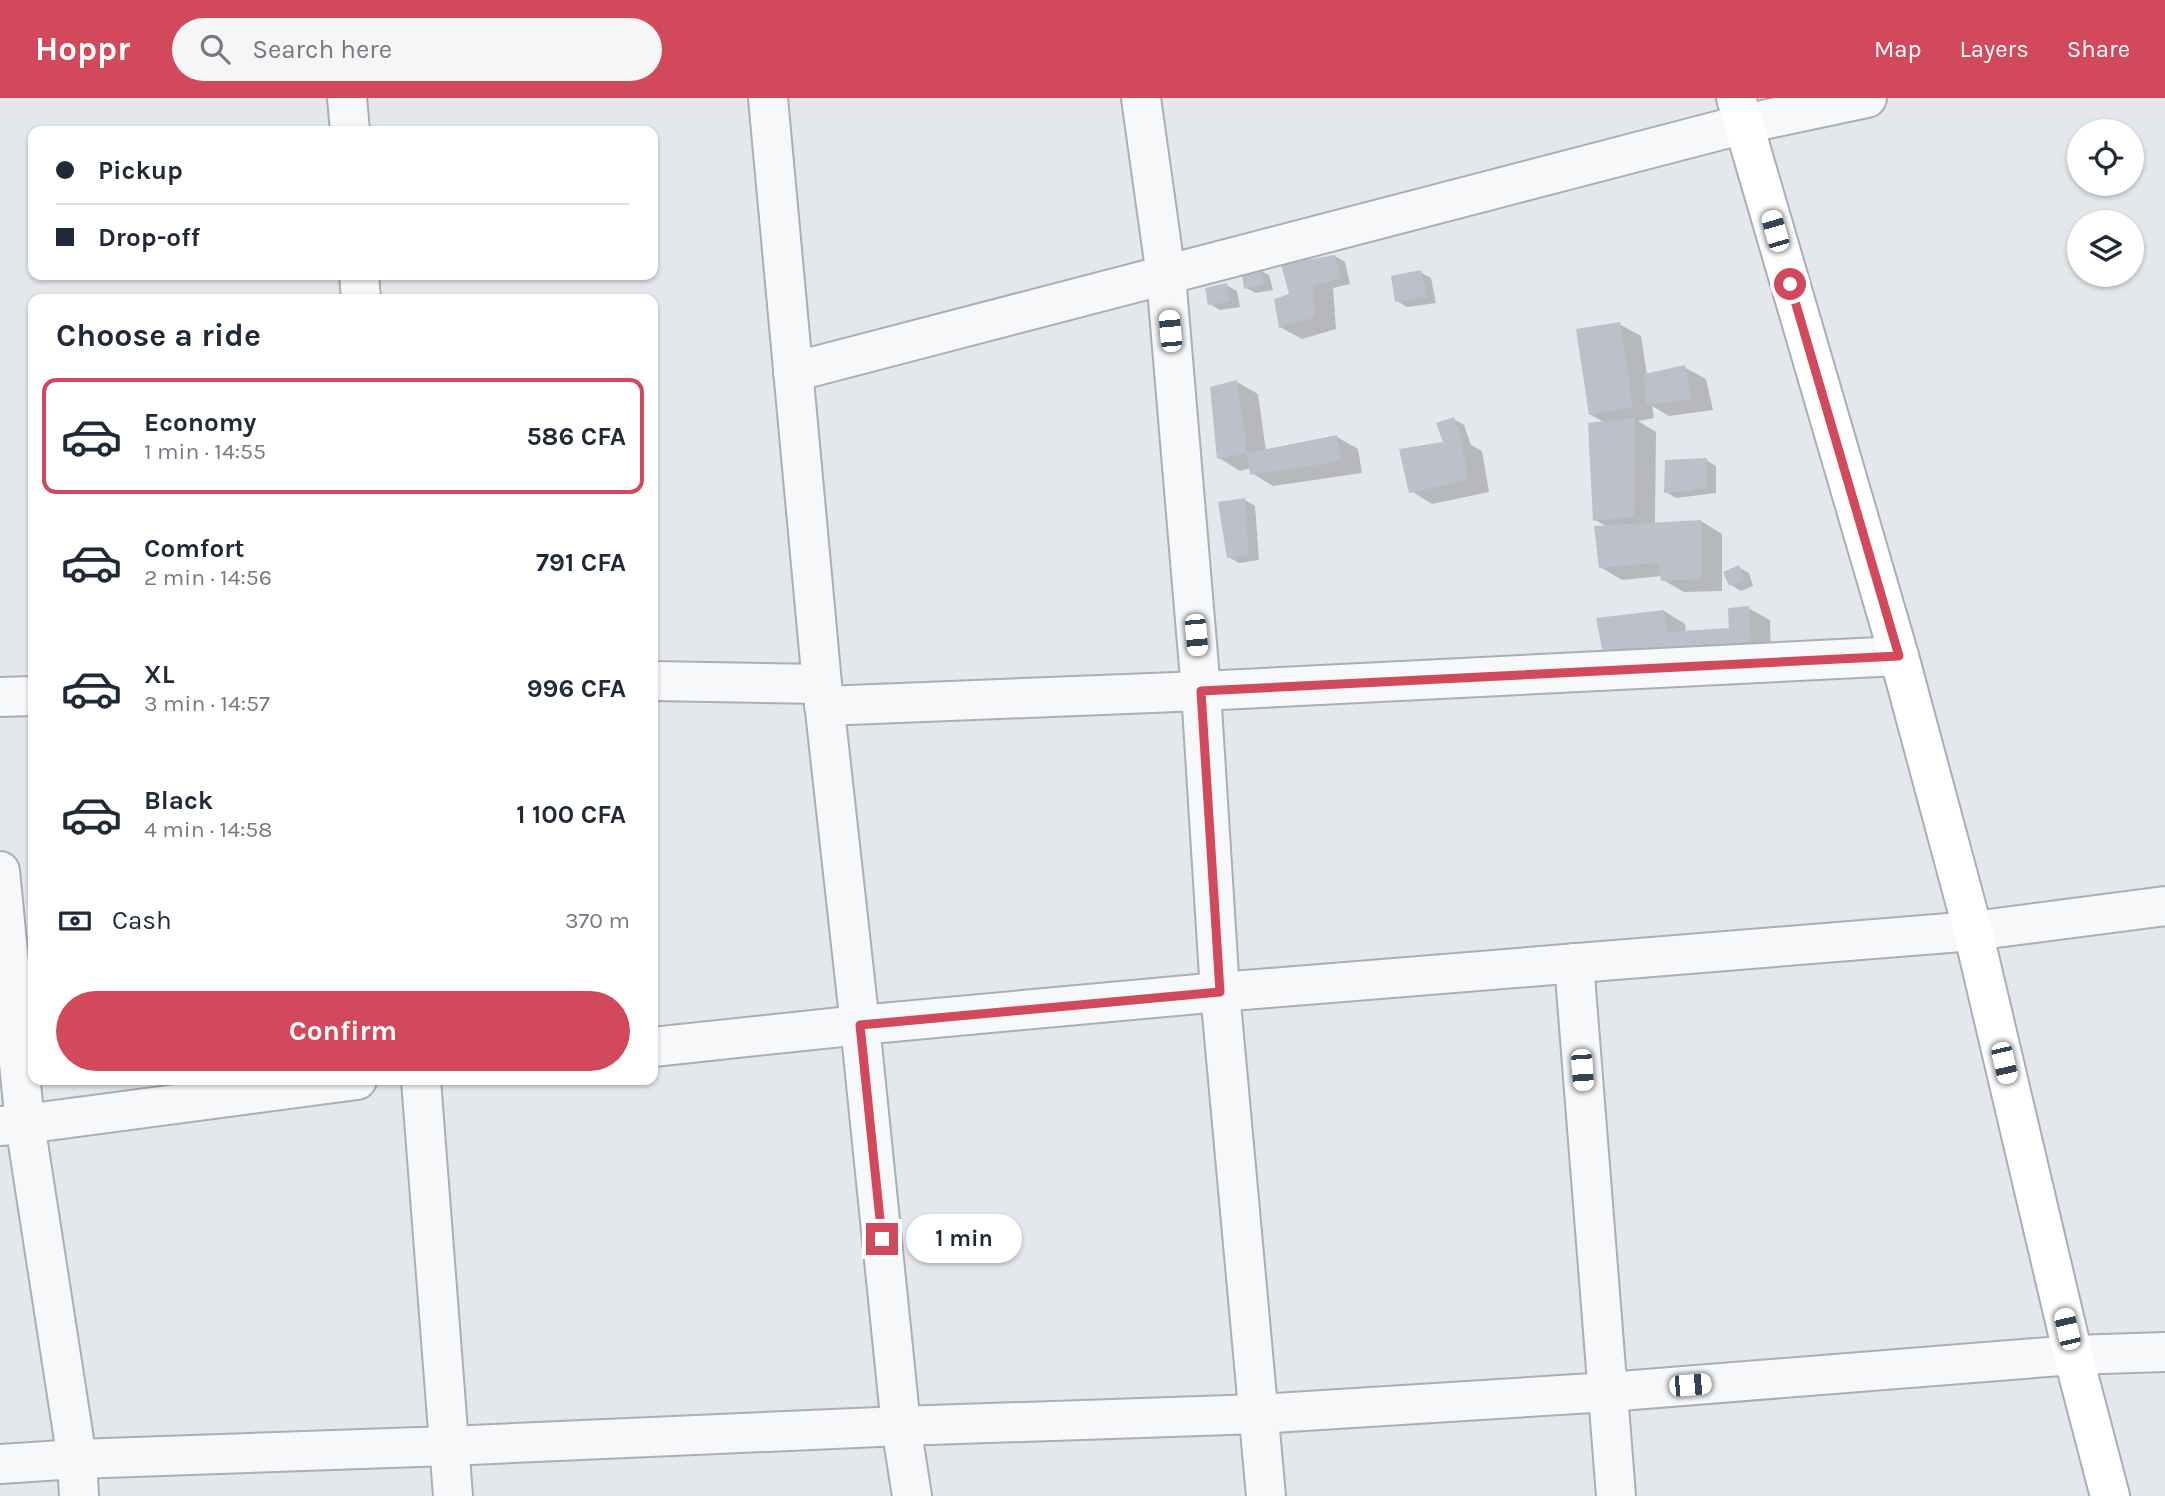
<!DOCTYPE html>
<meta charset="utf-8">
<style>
:root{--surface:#fff;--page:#f6f6f7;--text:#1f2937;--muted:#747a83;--line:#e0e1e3;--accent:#d1495b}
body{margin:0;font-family:Karla,sans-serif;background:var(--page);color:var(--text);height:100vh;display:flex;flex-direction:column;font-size:26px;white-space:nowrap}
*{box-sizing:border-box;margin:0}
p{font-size:23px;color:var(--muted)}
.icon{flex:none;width:38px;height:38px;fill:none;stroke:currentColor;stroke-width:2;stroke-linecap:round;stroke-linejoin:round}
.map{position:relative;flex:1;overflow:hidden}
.side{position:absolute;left:28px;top:196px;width:630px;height:791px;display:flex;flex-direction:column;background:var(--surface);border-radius:14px;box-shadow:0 2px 5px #0004}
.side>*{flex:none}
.guide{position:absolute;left:28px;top:28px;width:630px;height:154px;border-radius:14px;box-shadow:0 2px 5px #0004;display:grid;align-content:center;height:154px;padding:0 28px;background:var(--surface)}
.tools{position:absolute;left:2067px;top:21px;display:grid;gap:14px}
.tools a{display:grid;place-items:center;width:77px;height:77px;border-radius:50%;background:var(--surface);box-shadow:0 2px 5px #0004;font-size:35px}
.end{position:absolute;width:32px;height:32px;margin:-16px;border:9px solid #d1495b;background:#fff;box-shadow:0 0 0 4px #fff}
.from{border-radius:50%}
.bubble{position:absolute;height:49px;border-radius:24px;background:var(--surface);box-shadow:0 2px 5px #0004;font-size:23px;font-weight:700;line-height:49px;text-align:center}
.car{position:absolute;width:21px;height:42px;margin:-21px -10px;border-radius:9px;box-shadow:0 0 5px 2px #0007;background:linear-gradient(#fff 24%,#345 0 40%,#fff 0 76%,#345 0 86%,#fff 0)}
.guide b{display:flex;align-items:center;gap:24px;height:66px;font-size:26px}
.guide b+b{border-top:2px solid var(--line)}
.guide i{width:18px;height:18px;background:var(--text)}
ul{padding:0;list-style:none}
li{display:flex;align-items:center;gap:21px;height:116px;margin:0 14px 10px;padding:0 14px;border:4px solid transparent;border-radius:14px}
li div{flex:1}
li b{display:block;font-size:26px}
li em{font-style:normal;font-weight:700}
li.selected{border-color:var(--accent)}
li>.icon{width:63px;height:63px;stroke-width:1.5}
h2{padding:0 28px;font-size:32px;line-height:84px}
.pay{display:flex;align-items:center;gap:18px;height:77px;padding:0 28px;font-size:26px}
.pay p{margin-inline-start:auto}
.cta{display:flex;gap:14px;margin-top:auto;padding:14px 28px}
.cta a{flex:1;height:80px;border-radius:42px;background:var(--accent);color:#fff;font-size:28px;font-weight:700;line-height:80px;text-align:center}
header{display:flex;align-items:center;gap:42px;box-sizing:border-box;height:98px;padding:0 35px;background:var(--accent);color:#fff}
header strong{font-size:33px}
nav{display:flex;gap:38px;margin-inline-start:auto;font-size:24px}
.search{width:490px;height:63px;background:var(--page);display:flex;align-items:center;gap:18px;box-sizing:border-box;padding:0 24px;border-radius:38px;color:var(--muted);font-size:26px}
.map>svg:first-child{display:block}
.shadow{fill:#0003}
.building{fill:#bbc0ca}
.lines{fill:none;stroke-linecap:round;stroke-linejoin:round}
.street-casing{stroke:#a9aeb7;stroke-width:42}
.secondary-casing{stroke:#a9aeb7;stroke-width:42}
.street{stroke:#f7f8fa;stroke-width:38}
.secondary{stroke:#fff;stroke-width:38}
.route{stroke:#d1495b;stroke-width:9}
</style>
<header>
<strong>Hoppr</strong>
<div class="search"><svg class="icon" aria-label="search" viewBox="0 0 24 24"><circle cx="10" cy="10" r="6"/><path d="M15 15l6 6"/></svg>Search here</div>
<nav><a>Map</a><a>Layers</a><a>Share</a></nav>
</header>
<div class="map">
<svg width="2165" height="1398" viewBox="0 0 2165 1398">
<rect width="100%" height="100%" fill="#e4e7ec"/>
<g class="shadow">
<path d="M1335 158 1345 164 1350 186 1333 190 1336 231 1302 241 1280 229 1291 197Z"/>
<path d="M1258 171 1269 177 1273 192 1256 195 1246 190Z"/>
<path d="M1420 174 1431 180 1436 205 1407 209 1397 203Z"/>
<path d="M1226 187 1237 193 1240 209 1220 212 1210 206Z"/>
<path d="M1619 226 1641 238 1647 277 1684 269 1706 281 1713 312 1669 318 1652 308 1654 320 1638 323 1656 334 1655 426 1701 423 1722 436V493L1684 494 1663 482 1662 478 1622 482 1600 469 1608 429 1595 422 1605 325 1590 316Z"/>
<path d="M1237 284 1258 296 1266 353 1337 339 1358 351 1362 375 1273 388 1252 375 1251 370 1240 373 1219 360Z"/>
<path d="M1454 321 1464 327 1471 347 1482 353 1489 394 1432 406 1411 393 1446 345Z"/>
<path d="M1706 362 1716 368V395L1676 400 1666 394Z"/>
<path d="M1245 402 1255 408 1259 462 1239 465 1228 459Z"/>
<path d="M1738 469 1749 475 1753 488 1741 493 1731 487Z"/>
<path d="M1748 510 1770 522 1771 565 1598 521 1664 513 1685 526 1686 535 1731 531Z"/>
</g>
<g class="building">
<path d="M1335 157 1341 181 1313 187 1315 219 1279 230 1274 201 1289 196 1281 166Z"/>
<path d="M1259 170 1264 186 1244 191 1242 174Z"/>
<path d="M1421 172 1427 199 1395 204 1391 178Z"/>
<path d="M1227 185 1230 204 1208 207 1205 190Z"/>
<path d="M1620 224 1633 309 1589 317 1576 231Z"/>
<path d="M1685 267 1692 301 1646 307 1644 276Z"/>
<path d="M1237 282 1247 355 1217 361 1210 289Z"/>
<path d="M1454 319 1461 339 1468 382 1409 395 1399 351 1443 344 1436 325Z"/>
<path d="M1635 320 1634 419 1593 423 1588 325Z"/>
<path d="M1337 337 1341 363 1250 377 1247 355Z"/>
<path d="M1707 360 1706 390 1664 395 1665 362Z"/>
<path d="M1245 400 1249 457 1227 460 1218 404Z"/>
<path d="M1701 422V481L1661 483 1658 465 1599 470 1594 428Z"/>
<path d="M1739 467 1744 482 1729 488 1723 474Z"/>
<path d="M1749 508 1751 553 1604 561 1596 520 1664 512 1667 534 1729 530 1728 510Z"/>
</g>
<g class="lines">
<defs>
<g id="street">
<path d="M347 0 350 33"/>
<path d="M768 0 822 586 860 927 901 1328 912 1398"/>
<path d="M1141 0 1166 178 1201 593 1220 894 1266 1398"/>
<path d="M359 177 361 201"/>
<path d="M793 274 1744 26 1867 0"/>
<path d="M653 583 822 586"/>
<path d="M0 599 33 598"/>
<path d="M824 608 1201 593 1899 558"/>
<path d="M0 773 25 1026 77 1361 79 1398"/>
<path d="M1574 865 1616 1398"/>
<path d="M653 949 860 927 1220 894 1973 833 2165 808"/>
<path d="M421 982 453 1398"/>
<path d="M0 1028 25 1026 357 982"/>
<path d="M0 1366 77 1361 448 1348 901 1328 1259 1316 1608 1294 2073 1257 2165 1254"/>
</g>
<path id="secondary" d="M1736 0 1899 558 1973 833 2073 1257 2110 1398"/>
</defs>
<use href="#street" class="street-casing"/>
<use href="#secondary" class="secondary-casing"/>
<use href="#street" class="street"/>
<use href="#secondary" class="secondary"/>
</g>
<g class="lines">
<path class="route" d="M882 1141 860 927 1220 894 1201 593 1899 558 1790 186"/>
</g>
</svg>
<div class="tools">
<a><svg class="icon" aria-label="locate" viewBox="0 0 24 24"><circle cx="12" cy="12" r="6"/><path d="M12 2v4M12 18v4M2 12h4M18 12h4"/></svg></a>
<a><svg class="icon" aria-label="layers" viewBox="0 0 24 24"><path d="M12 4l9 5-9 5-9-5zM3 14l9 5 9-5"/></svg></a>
</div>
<i class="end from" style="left:1790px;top:186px"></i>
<i class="end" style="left:882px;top:1141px"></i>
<div class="bubble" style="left:906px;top:1116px;width:116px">1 min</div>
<i class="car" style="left:1775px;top:133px;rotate:344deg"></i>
<i class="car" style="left:1170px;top:233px;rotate:355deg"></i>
<i class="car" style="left:1196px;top:537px;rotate:175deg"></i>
<i class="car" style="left:2004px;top:965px;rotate:167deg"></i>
<i class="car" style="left:1582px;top:972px;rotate:176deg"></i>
<i class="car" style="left:2067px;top:1231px;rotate:347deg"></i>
<i class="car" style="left:1690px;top:1287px;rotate:85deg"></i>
<div class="guide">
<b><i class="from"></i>Pickup</b>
<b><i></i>Drop-off</b>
</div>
<section class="side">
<h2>Choose a ride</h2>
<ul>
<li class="selected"><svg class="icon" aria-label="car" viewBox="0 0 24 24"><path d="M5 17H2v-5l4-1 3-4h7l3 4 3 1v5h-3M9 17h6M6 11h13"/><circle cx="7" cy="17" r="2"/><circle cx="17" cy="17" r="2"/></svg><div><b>Economy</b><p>1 min · 14:55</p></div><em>586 CFA</em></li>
<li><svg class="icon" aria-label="car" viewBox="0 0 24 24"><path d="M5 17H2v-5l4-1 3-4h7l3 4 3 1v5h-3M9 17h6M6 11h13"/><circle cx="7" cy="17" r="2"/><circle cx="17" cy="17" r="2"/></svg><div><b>Comfort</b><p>2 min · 14:56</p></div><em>791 CFA</em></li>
<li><svg class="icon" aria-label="car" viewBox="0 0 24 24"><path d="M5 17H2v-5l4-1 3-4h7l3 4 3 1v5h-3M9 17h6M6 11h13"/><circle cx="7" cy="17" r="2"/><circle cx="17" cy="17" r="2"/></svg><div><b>XL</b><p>3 min · 14:57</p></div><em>996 CFA</em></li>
<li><svg class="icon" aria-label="car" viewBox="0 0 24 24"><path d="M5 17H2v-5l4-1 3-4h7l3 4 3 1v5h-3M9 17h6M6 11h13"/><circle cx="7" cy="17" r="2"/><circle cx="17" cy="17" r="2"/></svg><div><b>Black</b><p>4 min · 14:58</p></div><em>1 100 CFA</em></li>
</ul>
<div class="pay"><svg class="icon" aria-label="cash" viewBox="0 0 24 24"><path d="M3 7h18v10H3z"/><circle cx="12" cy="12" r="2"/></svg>Cash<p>370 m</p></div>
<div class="cta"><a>Confirm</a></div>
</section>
</div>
